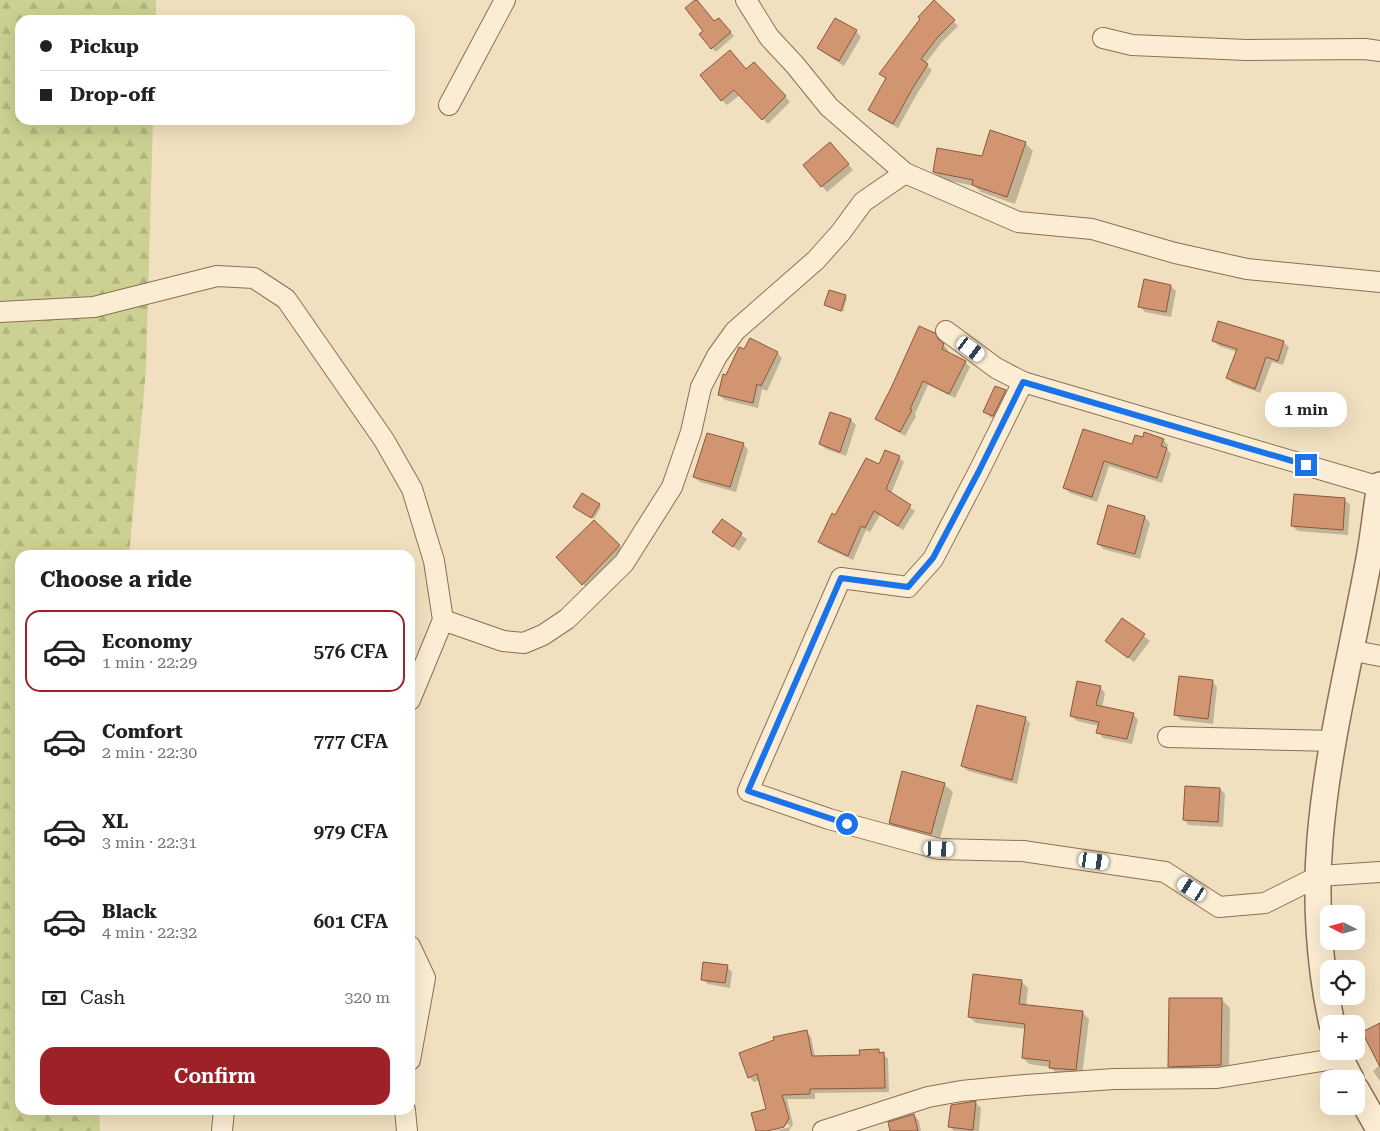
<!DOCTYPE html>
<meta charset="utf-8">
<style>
:root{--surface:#fff;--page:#f2f2f2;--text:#202124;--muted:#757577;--line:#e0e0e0;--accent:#9f2128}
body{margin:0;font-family:"Roboto Serif",serif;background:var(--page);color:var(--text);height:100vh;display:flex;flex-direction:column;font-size:19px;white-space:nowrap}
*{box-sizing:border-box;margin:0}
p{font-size:16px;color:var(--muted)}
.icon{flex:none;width:28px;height:28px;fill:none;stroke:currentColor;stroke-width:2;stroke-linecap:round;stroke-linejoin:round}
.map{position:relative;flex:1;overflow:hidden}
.panel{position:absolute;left:15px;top:550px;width:400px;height:565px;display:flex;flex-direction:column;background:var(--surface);border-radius:15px;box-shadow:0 5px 20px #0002}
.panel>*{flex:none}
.banner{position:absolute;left:15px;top:15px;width:400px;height:110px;border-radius:15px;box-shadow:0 5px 20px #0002;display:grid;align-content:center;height:110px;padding:0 25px;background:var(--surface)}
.needle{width:32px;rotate:276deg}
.controls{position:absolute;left:1320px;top:905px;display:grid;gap:10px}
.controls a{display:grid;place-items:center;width:45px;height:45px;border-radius:10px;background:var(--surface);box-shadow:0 5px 20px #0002;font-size:25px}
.end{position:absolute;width:22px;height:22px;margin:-11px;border:6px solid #1a73e8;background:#fff;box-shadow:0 0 0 2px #fff}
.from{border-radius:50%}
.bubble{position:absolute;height:35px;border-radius:15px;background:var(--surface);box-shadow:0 5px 20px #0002;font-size:16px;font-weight:600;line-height:35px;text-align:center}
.car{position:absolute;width:15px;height:30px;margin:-15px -8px;border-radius:6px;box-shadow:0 0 4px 1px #0007;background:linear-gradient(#fff 24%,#345 0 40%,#fff 0 76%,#345 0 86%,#fff 0)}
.banner b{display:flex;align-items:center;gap:18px;height:48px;font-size:19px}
.banner b+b{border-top:1px solid var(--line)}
.banner i{width:12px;height:12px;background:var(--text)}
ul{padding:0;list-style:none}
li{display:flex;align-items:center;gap:15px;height:82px;margin:0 10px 8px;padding:0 15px;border:2px solid transparent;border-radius:15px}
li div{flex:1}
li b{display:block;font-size:19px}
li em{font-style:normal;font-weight:600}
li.on{border-color:var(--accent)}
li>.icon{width:45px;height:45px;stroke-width:1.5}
h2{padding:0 25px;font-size:22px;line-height:60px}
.pay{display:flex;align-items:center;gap:12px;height:55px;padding:0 25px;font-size:19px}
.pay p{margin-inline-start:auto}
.cta{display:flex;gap:10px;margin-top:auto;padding:10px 25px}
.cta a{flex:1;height:58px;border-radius:15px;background:var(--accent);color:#fff;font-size:20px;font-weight:600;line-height:58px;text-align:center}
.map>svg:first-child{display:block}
.forest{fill:url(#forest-firs)}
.shadow{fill:#0003}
.building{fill:#d29572;stroke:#8c563a}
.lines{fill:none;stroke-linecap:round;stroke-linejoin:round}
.minor-casing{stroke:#8b6f56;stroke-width:22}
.tertiary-casing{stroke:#8b6f56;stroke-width:28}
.minor{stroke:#fbedd3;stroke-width:20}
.tertiary{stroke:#fbedd3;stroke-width:25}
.route{stroke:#1a73e8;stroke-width:6}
</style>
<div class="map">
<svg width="1380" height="1131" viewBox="0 0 1380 1131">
<defs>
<pattern id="forest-firs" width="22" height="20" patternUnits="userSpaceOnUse" patternTransform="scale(1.25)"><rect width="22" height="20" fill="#ccd092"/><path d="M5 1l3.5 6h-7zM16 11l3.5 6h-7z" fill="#b0b37d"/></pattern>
</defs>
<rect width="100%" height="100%" fill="#f1e0bf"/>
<path class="forest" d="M0 0H156V20H20V120H153L146 370 129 555H20V1110H99L100 1131H0Z"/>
<g class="shadow">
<path d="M934 2 958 26 942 42 925 64 932 70 917 94 898 128 874 114 869 109 886 79 881 74Z"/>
<path d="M715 23H722L734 36 716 52 712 48Z"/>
<path d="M856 31 861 37 844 66 824 53 818 48Z"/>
<path d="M754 63 790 102 768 124 740 95 727 105 722 100Z"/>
<path d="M1025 143 1033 151 1015 204 981 192 974 186 941 179 934 172Z"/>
<path d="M835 149 853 170 827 192 804 165Z"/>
<path d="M1171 286 1176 291 1171 317 1145 312 1140 307Z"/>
<path d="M845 296 847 298 843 312 828 307 825 305Z"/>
<path d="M934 334 948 350 947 353 965 362 970 367 955 398 928 385 915 414 916 416 905 436 882 423 877 418Z"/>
<path d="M1214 341 1283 342 1289 347 1283 365 1272 362 1260 393 1233 383 1227 378 1237 352 1219 346Z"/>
<path d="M777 353 782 358 767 391 762 389 758 408 725 400 719 395 727 376Z"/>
<path d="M1005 391 1010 397 998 421 990 417 985 412Z"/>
<path d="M851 420 856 425 846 456 826 449 820 444Z"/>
<path d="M1084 430 1133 446 1163 440 1168 445 1167 449 1171 454 1162 483 1109 466 1097 502 1070 493 1064 487Z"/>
<path d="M743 444 748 450 736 492 700 482 694 477Z"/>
<path d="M899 458 904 462 891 494 915 511 903 530 880 515 870 532 866 530 853 560 825 547 820 542 835 516 880 466Z"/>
<path d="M1345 500 1350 505 1348 535 1298 531 1292 526Z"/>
<path d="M599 505 601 507 594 519 577 509Z"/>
<path d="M1145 517 1150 523 1140 559 1103 549 1098 543Z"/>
<path d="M594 521 624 551 588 589 557 557Z"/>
<path d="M722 521 747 539 739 551 714 532Z"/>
<path d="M1122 619 1150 641 1134 662 1107 641Z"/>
<path d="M1212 681 1217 687 1213 724 1181 720 1176 715Z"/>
<path d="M1100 687 1105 693 1102 708 1133 714 1138 720 1132 744 1103 738 1098 732 1099 726 1077 721 1071 716Z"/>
<path d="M1025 718 1030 723 1017 784 968 771 962 766Z"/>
<path d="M944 784 953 792 939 842 898 831 890 823Z"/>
<path d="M1220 789 1225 794 1223 827 1189 825 1184 820Z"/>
<path d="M727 967 732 972 730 988 708 984 702 979Z"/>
<path d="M1021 981 1028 988 1026 1006 1082 1012 1089 1019 1082 1076 1057 1074 1050 1067 1029 1064 1023 1058 1026 1029 976 1023 969 1017Z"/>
<path d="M1222 1000 1230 1008 1229 1073 1178 1074 1169 1066Z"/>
<path d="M806 1032 811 1037 815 1057 861 1056 878 1051 883 1054 888 1059 889 1092 815 1093V1099H787L793 1124 789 1131H772L790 1127 789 1124 757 1131 768 1110 760 1080 754 1082 749 1077Z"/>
<path d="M1380 1065V1081L1373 1071Z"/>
<path d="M976 1103 981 1108 979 1131H954L949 1126 952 1106Z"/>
<path d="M914 1115 919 1121 921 1131H891Z"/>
</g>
<g class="building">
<path d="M695 0H697L714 21 719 18 731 32 711 49 699 34 703 31 685 8Z"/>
<path d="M934 0 955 20 937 38 921 59 928 64 912 89 893 124 868 110 886 78 879 74 920 19 918 17Z"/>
<path d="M835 18 857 30 839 61 817 48Z"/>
<path d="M730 50 746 69 754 62 786 96 762 120 734 90 721 101 700 75Z"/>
<path d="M990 130 1026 142 1007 197 972 185 973 180 933 172 937 148 982 156Z"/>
<path d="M830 142 849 164 821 187 803 165Z"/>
<path d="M1144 279 1171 285 1166 312 1138 307Z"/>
<path d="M829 290 846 295 841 311 824 305Z"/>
<path d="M1218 321 1284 341 1278 361 1266 357 1255 389 1226 378 1237 349 1212 341Z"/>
<path d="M919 326 935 333 939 340 944 344 942 349 966 361 949 394 923 381 910 409 912 410 900 432 875 419 891 388Z"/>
<path d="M750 338 778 352 761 386 757 384 753 403 718 395 723 374 726 375 739 347 744 349Z"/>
<path d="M995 386 1006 390 993 416 983 412Z"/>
<path d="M830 412 851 419 840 452 819 444Z"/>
<path d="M1083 429 1132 444 1135 435 1143 437 1144 432 1164 439 1161 446 1167 448 1157 478 1104 461 1092 497 1063 488Z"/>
<path d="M707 433 744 443 730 487 693 477Z"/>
<path d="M885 450 900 456 886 489 911 505 898 526 874 511 865 528 861 526 848 556 818 542 832 513 835 515 866 458 879 464Z"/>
<path d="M582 493 600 504 591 518 573 507Z"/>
<path d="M1294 494 1345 498 1343 530 1291 526Z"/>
<path d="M1108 505 1145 516 1135 554 1097 544Z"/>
<path d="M722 519 742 533 733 547 712 532Z"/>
<path d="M594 520 620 545 582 585 556 557Z"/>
<path d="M1122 618 1145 634 1128 658 1105 641Z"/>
<path d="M1179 676 1213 680 1208 719 1174 715Z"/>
<path d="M1077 681 1101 686 1096 705 1134 713 1127 739 1096 733 1099 722 1070 716Z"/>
<path d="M977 705 1026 717 1012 780 961 766Z"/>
<path d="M902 771 945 783 931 834 889 823Z"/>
<path d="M1185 786 1220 788 1218 822 1183 820Z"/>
<path d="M703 962 728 965 725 983 701 980Z"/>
<path d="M973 974 1022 980 1019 1004 1083 1011 1076 1070 1049 1068 1050 1061 1022 1058 1025 1024 968 1017Z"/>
<path d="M1169 998H1222L1221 1065 1168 1067Z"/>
<path d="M1380 1023V1067L1362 1032Z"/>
<path d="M807 1030 812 1056 860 1055 859 1050 879 1049V1053L884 1052 885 1088 810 1089V1094L782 1095 789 1118 784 1127 767 1131H756L751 1113 766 1109 757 1074 748 1078 739 1053 774 1040 773 1037Z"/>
<path d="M976 1101 973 1130 948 1127 951 1105Z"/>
<path d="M914 1114 918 1131H890L888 1122Z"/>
</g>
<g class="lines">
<defs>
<g id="minor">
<path d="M746 0 769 37 795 65 829 107 905 173 1018 222 1092 229 1175 253 1247 269 1380 282"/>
<path d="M1103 38 1132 45 1246 50 1365 49 1380 51"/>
<path d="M449 105 505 0"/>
<path d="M0 312 94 307 217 276 254 278 286 299 384 440 412 489 434 561 443 620 410 700"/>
<path d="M946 331 996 368 1023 382 1380 487"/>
<path d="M1023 382 979 471 933 559 908 587 841 578 748 791 829 819 939 849 1023 851 1165 872 1219 907 1265 903 1319 876 1380 872"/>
<path d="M443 620 503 641 524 643 543 635 567 619 624 563 672 487 691 432 701 387 717 356 735 331 816 260 841 232 863 202 905 173"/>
<path d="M1350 650 1380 656"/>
<path d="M1168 737 1334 741"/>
<path d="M410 946 425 978 410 1060"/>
<path d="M405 1110 407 1131"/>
<path d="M222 1131 224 1110"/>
<path d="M823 1131 928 1097 961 1091 1025 1085 1114 1079 1217 1078 1340 1058"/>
</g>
<g id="tertiary">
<path d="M1332 1024C1319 966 1315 899 1320 839 1328 743 1353 648 1370 553 1374 530 1376 508 1380 485"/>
<path d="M1338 1051 1340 1058 1351 1079"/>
<path d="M1356 1089 1380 1131"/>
</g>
</defs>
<use href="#minor" class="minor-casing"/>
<use href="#tertiary" class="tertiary-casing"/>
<use href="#minor" class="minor"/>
<use href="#tertiary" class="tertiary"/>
</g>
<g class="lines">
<path class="route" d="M847 824 748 791 841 578 908 587 933 558 979 471 1023 382 1306 465"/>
</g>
</svg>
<div class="controls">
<a><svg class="needle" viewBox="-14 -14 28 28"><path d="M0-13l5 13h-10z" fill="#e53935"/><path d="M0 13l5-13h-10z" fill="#757577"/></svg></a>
<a><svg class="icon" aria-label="locate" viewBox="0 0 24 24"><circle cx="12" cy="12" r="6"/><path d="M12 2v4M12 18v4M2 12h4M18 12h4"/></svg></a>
<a>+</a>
<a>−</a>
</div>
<i class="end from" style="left:847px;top:824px"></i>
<i class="end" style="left:1306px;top:465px"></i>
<div class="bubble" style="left:1265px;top:392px;width:82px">1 min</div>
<i class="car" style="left:971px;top:349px;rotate:126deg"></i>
<i class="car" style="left:939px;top:849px;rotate:92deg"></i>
<i class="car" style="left:1094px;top:861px;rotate:98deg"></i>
<i class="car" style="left:1192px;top:889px;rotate:303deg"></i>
<div class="banner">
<b><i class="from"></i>Pickup</b>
<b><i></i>Drop-off</b>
</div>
<section class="panel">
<h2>Choose a ride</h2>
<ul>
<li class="on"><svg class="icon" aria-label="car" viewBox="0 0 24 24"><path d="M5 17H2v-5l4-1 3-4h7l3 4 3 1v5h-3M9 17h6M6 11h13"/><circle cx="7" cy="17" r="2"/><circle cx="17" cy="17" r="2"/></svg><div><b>Economy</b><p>1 min · 22:29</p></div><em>576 CFA</em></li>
<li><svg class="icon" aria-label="car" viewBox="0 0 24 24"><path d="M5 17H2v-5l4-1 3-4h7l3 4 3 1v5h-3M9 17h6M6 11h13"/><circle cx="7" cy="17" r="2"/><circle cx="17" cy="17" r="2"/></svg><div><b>Comfort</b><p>2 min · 22:30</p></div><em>777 CFA</em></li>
<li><svg class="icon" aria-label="car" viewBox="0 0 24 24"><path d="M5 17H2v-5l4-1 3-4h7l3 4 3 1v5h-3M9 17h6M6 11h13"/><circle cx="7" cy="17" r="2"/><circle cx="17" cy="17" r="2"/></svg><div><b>XL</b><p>3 min · 22:31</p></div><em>979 CFA</em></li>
<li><svg class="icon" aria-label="car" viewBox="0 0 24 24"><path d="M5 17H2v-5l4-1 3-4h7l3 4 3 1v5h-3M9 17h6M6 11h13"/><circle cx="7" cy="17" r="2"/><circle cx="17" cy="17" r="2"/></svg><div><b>Black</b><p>4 min · 22:32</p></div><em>601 CFA</em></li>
</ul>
<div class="pay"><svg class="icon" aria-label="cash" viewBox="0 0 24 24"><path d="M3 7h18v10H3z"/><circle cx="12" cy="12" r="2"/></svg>Cash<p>320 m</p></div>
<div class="cta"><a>Confirm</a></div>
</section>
</div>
